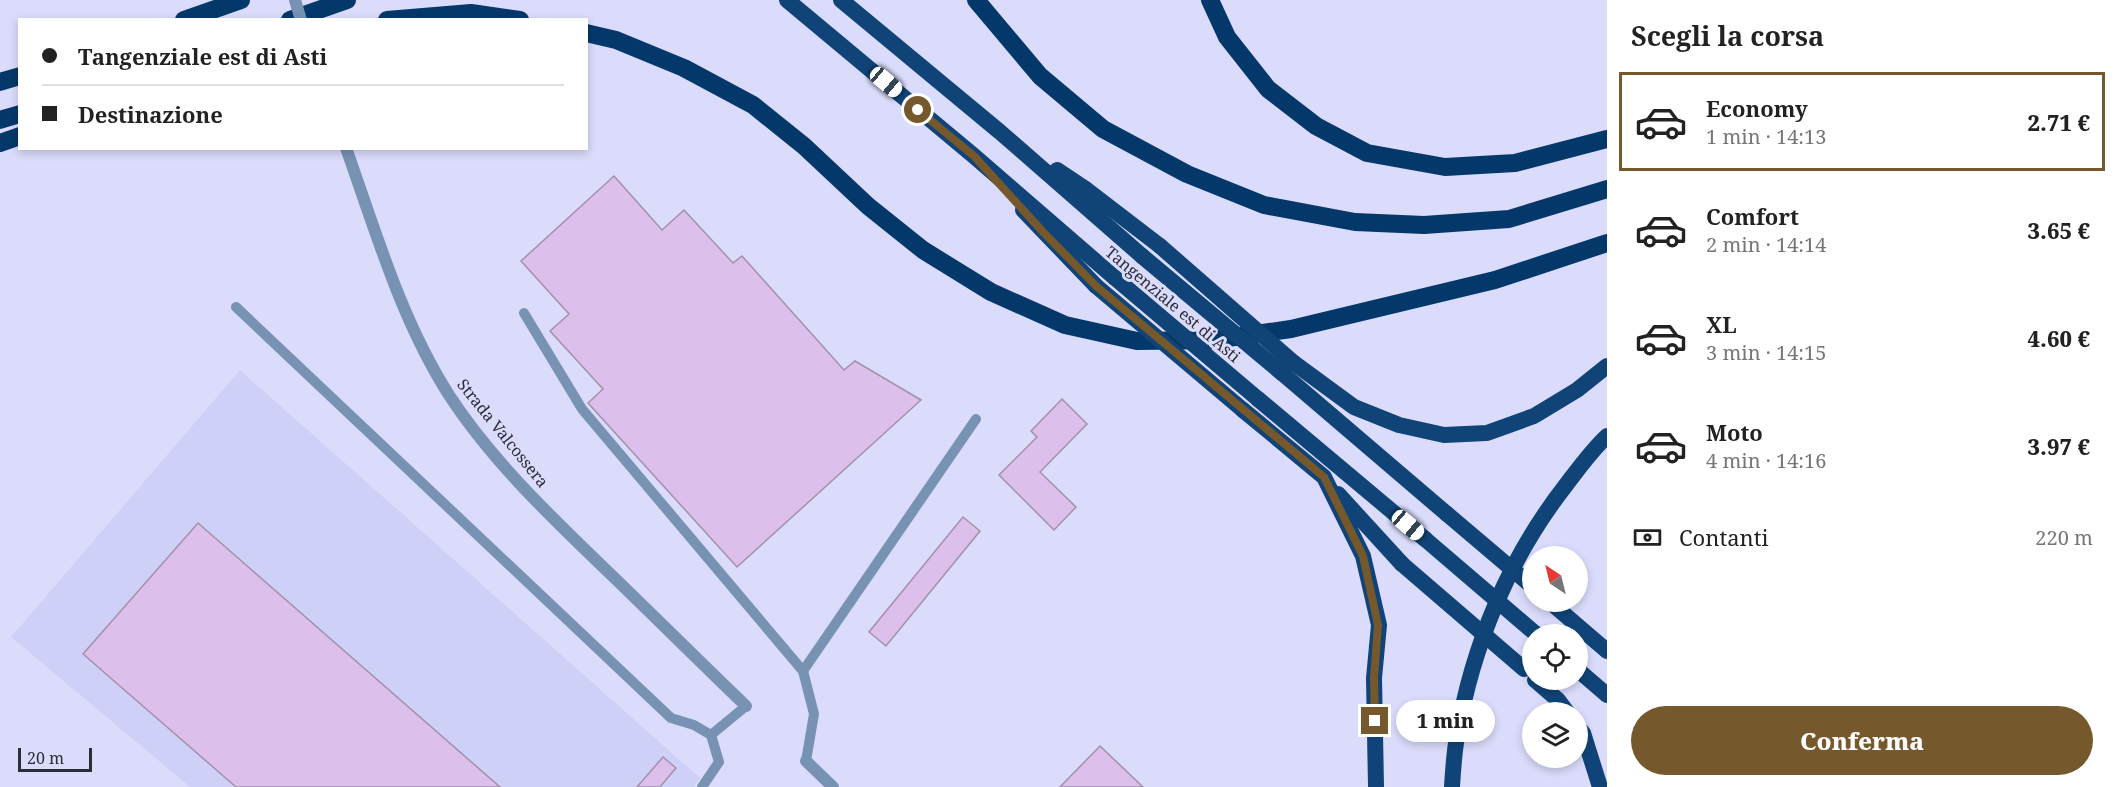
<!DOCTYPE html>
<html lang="it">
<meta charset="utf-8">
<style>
:root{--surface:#fff;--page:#f6f6f6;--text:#222;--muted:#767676;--line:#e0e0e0;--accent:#75582b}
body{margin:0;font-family:"Noto Serif",serif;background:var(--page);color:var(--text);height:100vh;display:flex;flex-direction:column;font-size:22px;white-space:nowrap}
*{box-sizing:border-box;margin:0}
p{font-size:20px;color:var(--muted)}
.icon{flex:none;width:33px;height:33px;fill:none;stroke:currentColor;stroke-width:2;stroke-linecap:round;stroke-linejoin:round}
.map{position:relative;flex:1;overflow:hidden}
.panel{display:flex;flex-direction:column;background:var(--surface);width:510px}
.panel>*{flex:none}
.guide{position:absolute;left:18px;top:18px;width:570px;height:132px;border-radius:0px;box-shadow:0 3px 9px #0003;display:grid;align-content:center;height:132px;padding:0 24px;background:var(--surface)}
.needle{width:39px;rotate:325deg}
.buttons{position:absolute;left:1522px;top:546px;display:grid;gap:12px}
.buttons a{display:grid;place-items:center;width:66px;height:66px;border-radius:50%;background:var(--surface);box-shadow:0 3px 9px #0003;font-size:30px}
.scale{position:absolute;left:18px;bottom:15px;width:74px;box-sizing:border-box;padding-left:6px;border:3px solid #2d2d39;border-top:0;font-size:16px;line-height:21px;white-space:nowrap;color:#2d2d39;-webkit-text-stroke:4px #dbdcfc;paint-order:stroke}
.end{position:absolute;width:27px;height:27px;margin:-14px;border:8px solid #75582b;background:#fff;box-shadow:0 0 0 3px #fff}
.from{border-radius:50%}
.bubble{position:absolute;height:42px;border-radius:21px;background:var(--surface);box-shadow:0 3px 9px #0003;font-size:20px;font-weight:800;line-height:42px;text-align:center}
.car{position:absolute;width:18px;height:36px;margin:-18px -9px;border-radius:8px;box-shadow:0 0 4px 2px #0007;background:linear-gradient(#fff 24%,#345 0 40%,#fff 0 76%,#345 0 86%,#fff 0)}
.guide b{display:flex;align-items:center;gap:21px;height:57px;font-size:22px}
.guide b+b{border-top:2px solid var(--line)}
.guide i{width:15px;height:15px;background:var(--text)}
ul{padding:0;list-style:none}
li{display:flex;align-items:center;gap:18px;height:99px;margin:0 12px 9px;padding:0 12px;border:3px solid transparent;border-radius:0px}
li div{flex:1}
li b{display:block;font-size:22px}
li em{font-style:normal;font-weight:800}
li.on{border-color:var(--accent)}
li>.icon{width:54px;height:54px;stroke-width:1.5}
h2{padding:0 24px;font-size:27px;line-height:72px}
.pay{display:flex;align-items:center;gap:15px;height:66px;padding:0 24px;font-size:22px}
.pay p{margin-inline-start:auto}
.button{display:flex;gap:12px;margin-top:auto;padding:12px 24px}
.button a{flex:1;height:69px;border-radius:36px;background:var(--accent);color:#fff;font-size:24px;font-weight:800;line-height:69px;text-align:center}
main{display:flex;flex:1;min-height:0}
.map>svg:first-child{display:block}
.built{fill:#cfd0f7}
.building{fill:#dcbfea;stroke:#a391ac;stroke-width:1.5}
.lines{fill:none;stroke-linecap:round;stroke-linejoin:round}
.service{stroke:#7792b2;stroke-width:10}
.tertiary{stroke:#7792b2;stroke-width:12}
.trunk{stroke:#104478;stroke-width:16}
.motorway{stroke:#05386a;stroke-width:18}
.tertiary-bridge{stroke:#7792b2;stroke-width:12}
.trunk-bridge{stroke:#104478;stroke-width:16}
.route{stroke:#75582b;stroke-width:8}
.labels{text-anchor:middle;stroke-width:6;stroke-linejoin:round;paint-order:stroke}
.street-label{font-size:16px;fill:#2d2d39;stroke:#dbdcfc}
</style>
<main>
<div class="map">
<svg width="1607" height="787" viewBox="0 0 1607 787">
<rect width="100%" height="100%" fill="#dbdcfc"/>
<path class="built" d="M240 370 700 778 694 787H190L11 637Z"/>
<g class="building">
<path d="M614 176 662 230 684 210 733 263 742 256 844 370 855 361 921 400 737 567 588 403 603 389 550 331 569 314 521 261Z"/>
<path d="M1062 399 1087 424 1040 472 1076 507 1054 530 999 475 1037 437 1031 431Z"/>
<path d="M963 517 980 531 886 646 869 632Z"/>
<path d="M198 523 500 787H236L83 654Z"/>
<path d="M1100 746 1143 787H1060Z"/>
<path d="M663 757 676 768 660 787H637Z"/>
</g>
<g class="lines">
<g class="service">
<path d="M236 307 671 718 694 725 711 735 719 762 702 787"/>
<path d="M524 313 582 409 803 671 814 714 806 761"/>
<path d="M803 671 976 419"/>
<path d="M711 735 746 706"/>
</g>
<g class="tertiary">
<path d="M346 148C376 232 401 320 449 395 490 458 546 512 600 564 649 611 697 659 746 706"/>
<path d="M806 761 833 787"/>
</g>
<g class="trunk">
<path d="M787 0 974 156 1115 278"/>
<path d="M841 0 1000 132 1142 256"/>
<path d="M1057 170 1087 190 1160 246"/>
<path d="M1023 210 1096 286"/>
<path d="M1294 363 1354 407 1399 425 1444 435 1487 433 1534 416 1577 390 1607 366"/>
<path d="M1282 373 1447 514"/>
<path d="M1258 399 1425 539"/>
<path d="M1243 410 1324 477 1363 556 1379 625 1374 678 1376 787"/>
<path d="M1338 494 1402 564"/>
<path d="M1550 602 1607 651"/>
<path d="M1578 670 1607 695"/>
<path d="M1535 680 1558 700 1567 712"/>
<path d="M1578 727 1583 733 1600 787"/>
<path d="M1452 787C1453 770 1454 753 1457 737 1472 646 1509 558 1566 485 1579 468 1591 451 1607 436"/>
</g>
<g class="motorway">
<path d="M976 0 1040 76 1103 129 1187 174 1264 205 1355 222 1424 225 1509 219 1607 189"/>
<path d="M1210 0 1227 37 1268 89 1316 126 1367 153 1445 167 1515 163 1607 139"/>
<path d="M184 20 241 0"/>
<path d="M290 20 347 0"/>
<path d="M387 20 471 13 520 20"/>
<path d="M586 33 616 40 684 68 753 105 804 146 868 206 923 250 991 292 1065 325 1137 341 1214 340 1291 329 1495 280 1607 243"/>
<path d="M0 82 20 76"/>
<path d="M0 120 20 114"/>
<path d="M0 143 20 136"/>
</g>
<path class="tertiary-bridge" d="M295 0 301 20"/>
<g class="trunk-bridge">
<path d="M1160 246 1294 363"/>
<path d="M1142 256 1282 373"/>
<path d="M1115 278 1258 399"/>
<path d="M1096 286 1243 410"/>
<path d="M1447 514 1533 587"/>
<path d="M1425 539 1536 634"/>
<path d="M1402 564 1524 669"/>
</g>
</g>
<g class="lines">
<path class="route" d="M918 110 974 156 1044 233 1096 286 1324 477 1363 556 1378 625 1374 678 1375 721"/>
</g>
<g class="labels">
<g class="street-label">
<text transform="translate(1173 304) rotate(40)" y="6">Tangenziale est di Asti</text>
<text transform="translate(503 433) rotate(51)" y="6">Strada Valcossera</text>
</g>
</g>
</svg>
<div class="buttons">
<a><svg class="needle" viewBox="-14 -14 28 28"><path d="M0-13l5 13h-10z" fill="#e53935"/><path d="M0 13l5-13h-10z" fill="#767676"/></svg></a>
<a><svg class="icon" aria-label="locate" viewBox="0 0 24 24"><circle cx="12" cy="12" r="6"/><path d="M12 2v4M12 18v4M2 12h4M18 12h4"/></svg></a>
<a><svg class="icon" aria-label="layers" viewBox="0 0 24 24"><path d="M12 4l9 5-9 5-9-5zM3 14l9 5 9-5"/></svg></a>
</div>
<div class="scale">20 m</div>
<i class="end from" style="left:918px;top:110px"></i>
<i class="end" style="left:1375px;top:721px"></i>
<div class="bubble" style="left:1396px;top:700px;width:99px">1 min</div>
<i class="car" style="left:886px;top:82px;rotate:130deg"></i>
<i class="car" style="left:1408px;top:525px;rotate:130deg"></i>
<div class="guide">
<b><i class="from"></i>Tangenziale est di Asti</b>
<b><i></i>Destinazione</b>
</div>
</div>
<section class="panel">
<h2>Scegli la corsa</h2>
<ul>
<li class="on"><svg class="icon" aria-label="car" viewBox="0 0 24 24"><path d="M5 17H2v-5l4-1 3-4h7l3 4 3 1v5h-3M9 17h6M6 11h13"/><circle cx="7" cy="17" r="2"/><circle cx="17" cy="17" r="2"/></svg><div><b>Economy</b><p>1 min · 14:13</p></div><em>2.71 €</em></li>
<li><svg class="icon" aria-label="car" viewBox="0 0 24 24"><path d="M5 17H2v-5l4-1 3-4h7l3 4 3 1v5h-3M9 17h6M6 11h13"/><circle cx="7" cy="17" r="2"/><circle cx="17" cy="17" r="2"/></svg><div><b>Comfort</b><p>2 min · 14:14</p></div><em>3.65 €</em></li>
<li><svg class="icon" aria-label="car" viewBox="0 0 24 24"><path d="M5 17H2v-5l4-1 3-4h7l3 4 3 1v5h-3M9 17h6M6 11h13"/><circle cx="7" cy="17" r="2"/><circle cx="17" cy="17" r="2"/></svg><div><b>XL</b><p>3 min · 14:15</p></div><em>4.60 €</em></li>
<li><svg class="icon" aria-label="car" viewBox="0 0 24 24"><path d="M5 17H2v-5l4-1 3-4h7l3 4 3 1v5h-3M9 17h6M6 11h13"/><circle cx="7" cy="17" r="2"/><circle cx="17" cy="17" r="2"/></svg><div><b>Moto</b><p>4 min · 14:16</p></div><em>3.97 €</em></li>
</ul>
<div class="pay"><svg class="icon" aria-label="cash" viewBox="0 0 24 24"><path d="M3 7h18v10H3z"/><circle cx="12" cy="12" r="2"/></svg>Contanti<p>220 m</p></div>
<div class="button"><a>Conferma</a></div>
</section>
</main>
